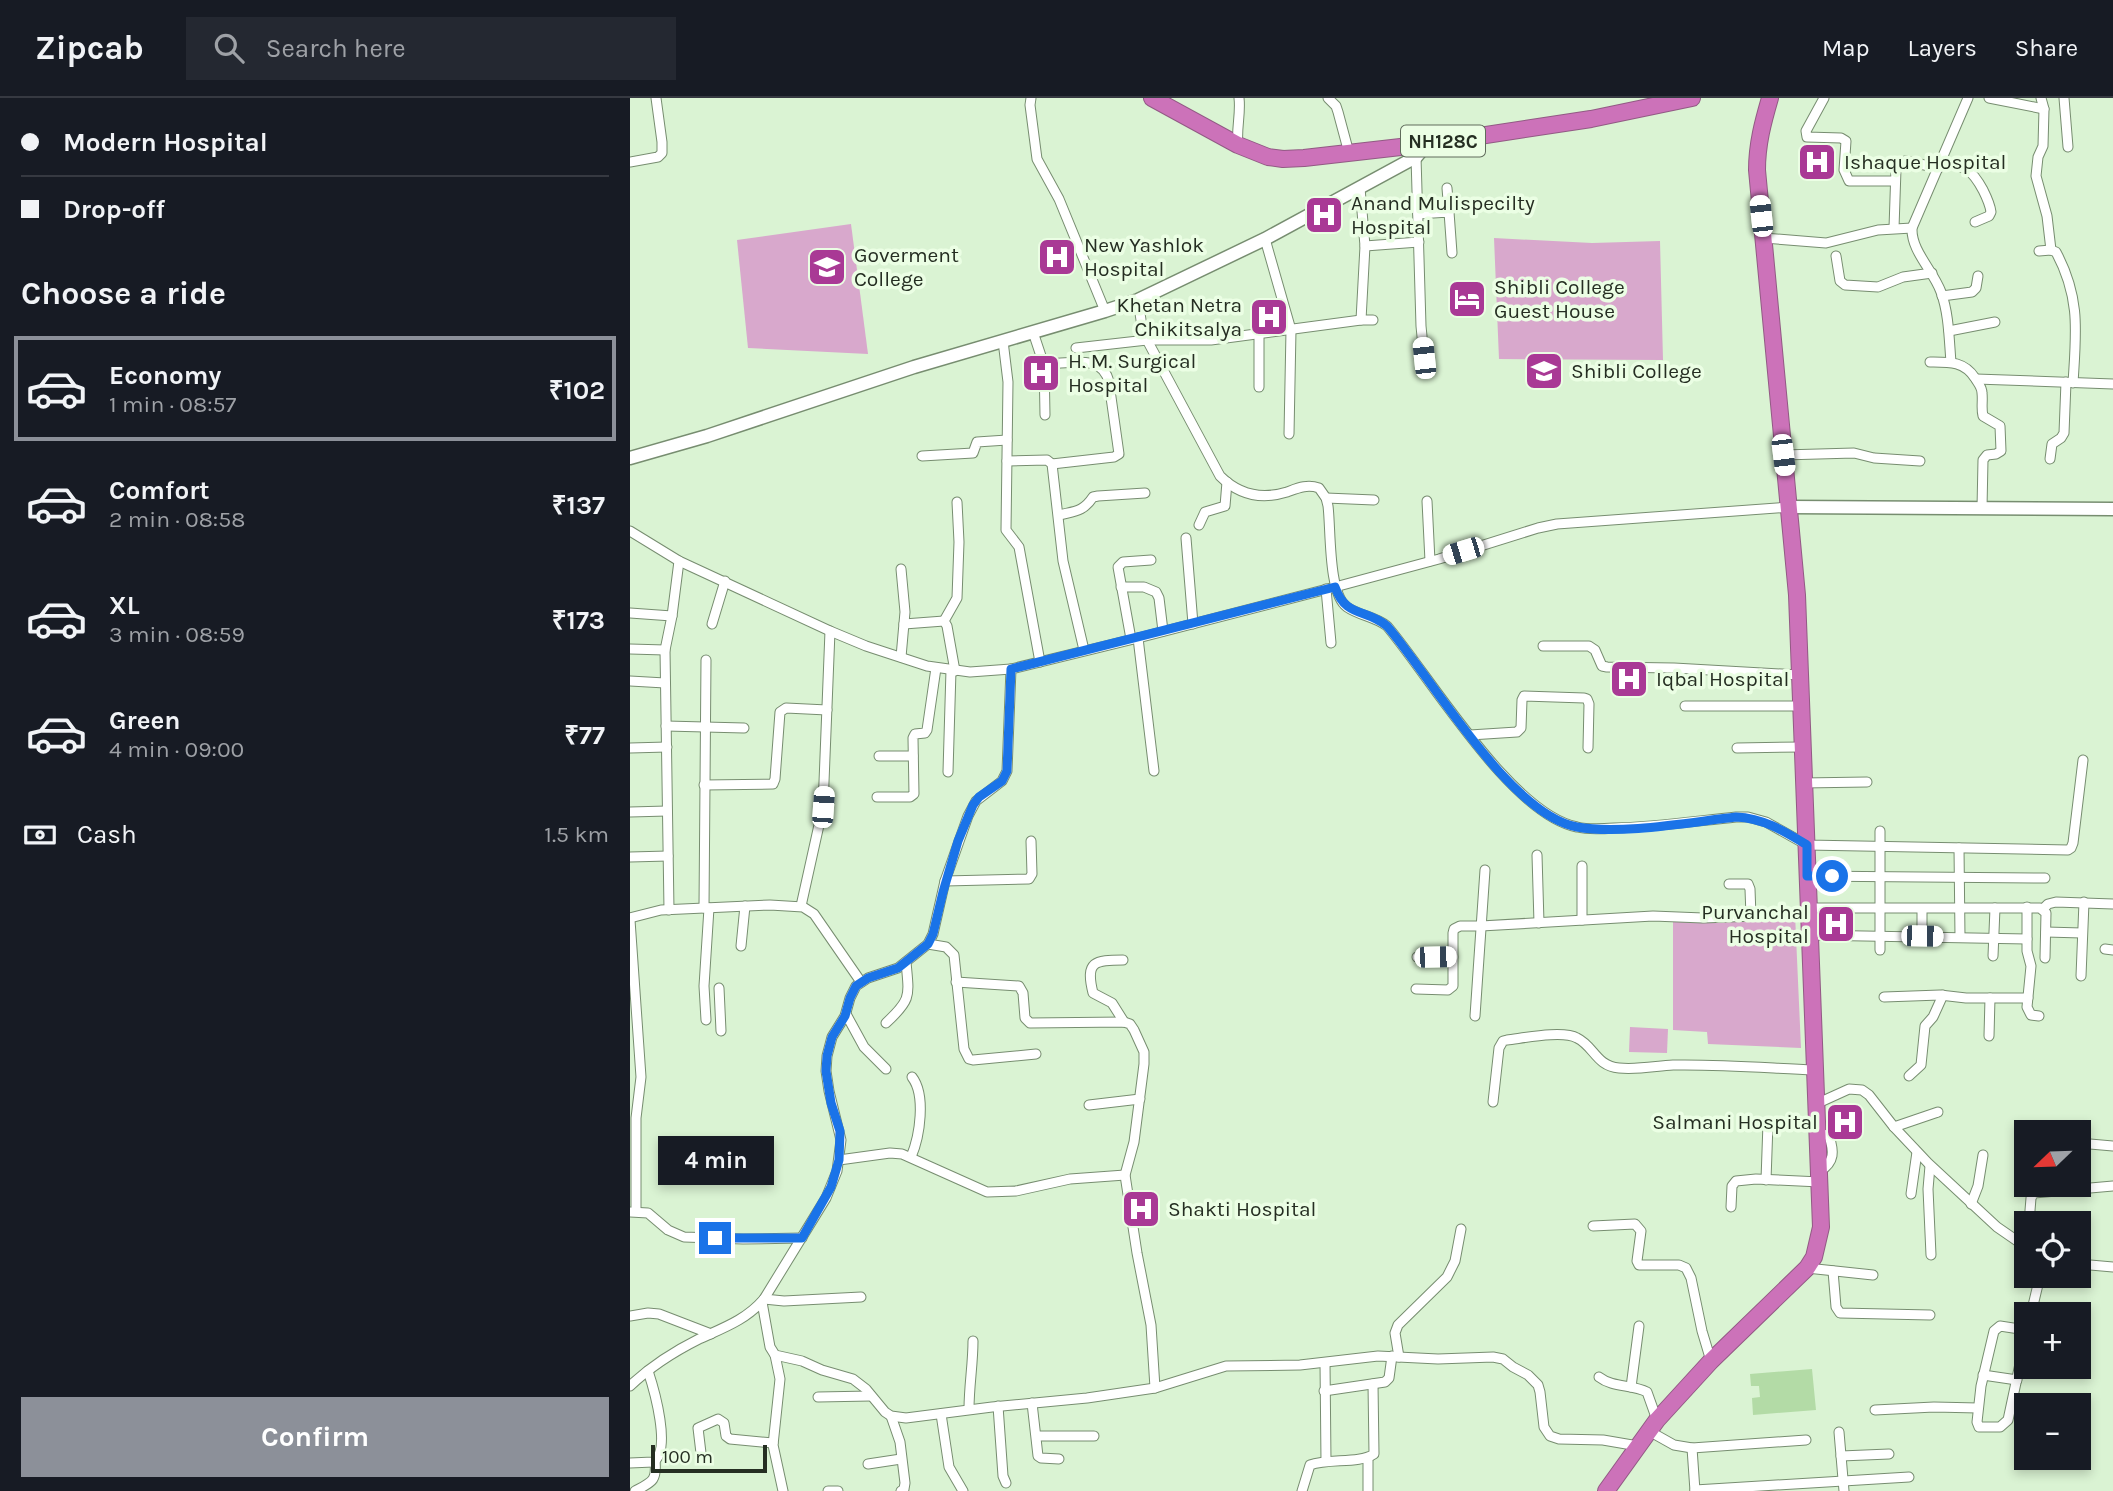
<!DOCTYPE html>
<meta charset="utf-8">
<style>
:root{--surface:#171b24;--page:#242831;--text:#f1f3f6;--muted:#9ea1a6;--line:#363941;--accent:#8c9099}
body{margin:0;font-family:Karla,sans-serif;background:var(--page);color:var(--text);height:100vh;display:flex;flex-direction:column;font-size:26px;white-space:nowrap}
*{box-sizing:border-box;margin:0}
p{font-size:23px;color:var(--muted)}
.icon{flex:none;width:38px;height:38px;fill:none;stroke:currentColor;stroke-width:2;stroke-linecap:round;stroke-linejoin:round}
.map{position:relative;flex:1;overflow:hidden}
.side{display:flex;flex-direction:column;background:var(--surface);width:630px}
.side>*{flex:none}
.top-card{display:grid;align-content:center;height:154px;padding:0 21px;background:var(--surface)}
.needle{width:46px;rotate:247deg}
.tools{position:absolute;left:1384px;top:1022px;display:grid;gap:14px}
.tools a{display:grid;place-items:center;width:77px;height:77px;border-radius:0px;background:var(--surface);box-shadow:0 4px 10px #0003;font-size:35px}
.scale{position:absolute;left:21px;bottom:18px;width:116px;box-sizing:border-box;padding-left:7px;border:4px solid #252e22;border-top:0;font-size:19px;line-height:24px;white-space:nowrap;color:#252e22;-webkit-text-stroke:5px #ebfee4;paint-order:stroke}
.end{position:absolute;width:32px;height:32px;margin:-16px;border:9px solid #1a73e8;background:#fff;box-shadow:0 0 0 4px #fff}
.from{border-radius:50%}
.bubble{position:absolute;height:49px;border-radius:0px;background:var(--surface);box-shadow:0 4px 10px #0003;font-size:23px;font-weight:700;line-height:49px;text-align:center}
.car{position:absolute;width:21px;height:42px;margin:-21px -10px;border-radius:9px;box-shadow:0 0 5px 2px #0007;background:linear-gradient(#fff 24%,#345 0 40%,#fff 0 76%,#345 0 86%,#fff 0)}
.top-card b{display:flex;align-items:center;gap:24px;height:66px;font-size:26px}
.top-card b+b{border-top:2px solid var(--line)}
.top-card i{width:18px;height:18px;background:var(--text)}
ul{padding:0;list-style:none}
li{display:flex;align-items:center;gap:21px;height:105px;margin:0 14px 10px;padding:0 7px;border:4px solid transparent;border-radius:0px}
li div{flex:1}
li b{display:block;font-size:26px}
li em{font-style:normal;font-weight:700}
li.active{border-color:var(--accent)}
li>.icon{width:63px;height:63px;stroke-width:1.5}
h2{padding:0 21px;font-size:32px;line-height:84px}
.pay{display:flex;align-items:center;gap:18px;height:77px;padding:0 21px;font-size:26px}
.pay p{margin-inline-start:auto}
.button{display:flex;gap:14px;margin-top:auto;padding:14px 21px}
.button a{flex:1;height:80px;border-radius:0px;background:var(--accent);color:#fff;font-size:28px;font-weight:700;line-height:80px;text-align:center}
header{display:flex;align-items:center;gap:42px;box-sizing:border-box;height:98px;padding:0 35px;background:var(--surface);border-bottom:2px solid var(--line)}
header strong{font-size:33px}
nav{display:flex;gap:38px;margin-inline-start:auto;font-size:24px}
.search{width:490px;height:63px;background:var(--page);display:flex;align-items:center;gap:18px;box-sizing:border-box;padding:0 24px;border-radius:0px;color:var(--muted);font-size:26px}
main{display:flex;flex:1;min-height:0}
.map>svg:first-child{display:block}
.green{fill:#d8a8cc}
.water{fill:#b3dba6}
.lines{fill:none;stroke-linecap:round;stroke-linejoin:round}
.street-casing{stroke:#778d70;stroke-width:11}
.secondary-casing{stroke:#778d70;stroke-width:15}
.highway-casing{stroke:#925a84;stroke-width:18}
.street{stroke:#fff;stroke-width:9}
.secondary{stroke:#fff;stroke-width:12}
.highway{stroke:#cc72b9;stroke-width:16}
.route{stroke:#1a73e8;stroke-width:9}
.labels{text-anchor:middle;stroke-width:7;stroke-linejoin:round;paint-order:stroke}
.shield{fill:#ebfee4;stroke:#606c5c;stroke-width:2}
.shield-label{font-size:19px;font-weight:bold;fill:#252e22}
.poi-label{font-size:21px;fill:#252e22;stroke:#ebfee4;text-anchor:start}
</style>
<header>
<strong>Zipcab</strong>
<div class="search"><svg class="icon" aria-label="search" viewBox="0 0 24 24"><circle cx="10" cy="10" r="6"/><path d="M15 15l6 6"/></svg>Search here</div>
<nav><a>Map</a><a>Layers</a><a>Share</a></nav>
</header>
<main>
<section class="side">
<div class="top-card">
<b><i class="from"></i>Modern Hospital</b>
<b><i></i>Drop-off</b>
</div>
<h2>Choose a ride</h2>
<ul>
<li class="active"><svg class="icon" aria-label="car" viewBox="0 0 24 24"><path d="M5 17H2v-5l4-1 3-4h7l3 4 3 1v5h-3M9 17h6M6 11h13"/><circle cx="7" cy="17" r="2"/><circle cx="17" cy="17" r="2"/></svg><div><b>Economy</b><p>1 min · 08:57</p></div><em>₹102</em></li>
<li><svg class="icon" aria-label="car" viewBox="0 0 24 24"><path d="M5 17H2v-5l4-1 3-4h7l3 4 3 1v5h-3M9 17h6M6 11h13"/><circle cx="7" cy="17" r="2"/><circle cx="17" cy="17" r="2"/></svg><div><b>Comfort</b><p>2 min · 08:58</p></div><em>₹137</em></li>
<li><svg class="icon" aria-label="car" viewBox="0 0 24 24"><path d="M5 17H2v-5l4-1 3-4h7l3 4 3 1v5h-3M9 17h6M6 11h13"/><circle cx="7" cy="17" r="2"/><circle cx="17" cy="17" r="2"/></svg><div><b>XL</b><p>3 min · 08:59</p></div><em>₹173</em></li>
<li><svg class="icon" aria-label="car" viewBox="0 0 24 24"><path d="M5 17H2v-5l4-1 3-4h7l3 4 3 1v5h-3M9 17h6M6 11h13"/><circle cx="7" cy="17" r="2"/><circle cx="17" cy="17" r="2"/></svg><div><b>Green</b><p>4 min · 09:00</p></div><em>₹77</em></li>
</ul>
<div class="pay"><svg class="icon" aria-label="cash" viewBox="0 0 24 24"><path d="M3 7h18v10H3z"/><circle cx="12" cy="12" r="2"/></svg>Cash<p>1.5 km</p></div>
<div class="button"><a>Confirm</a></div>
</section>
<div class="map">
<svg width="1483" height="1393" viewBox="0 0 1483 1393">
<rect width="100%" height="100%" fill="#daf3d3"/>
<g class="green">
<path d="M221 126 238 256 118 250 107 142Z"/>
<path d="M864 140 962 145 1030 143 1033 262 869 261Z"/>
<path d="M1165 816 1171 950 1078 946 1077 934 1043 932V822Z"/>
<path d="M1000 929 1038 931 1037 955 999 954Z"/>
</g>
<path class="water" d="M1182 1271 1186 1312 1123 1317 1122 1300 1130 1299 1129 1288H1121L1120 1276Z"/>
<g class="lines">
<defs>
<g id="street">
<path d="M401 0 400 7 407 61 429 101 475 213"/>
<path d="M698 0 706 8 708 14 719 55"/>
<path d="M1194 0 1176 33 1177 39 1211 40 1216 43 1214 72 1219 83H1265"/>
<path d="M1359 0 1414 11"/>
<path d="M1411 0 1414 11 1413 48 1408 59 1406 78 1417 118 1421 152"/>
<path d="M1434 0 1438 49"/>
<path d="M608 47C606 31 611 16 609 0"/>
<path d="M786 59 791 228 794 259"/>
<path d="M0 64 28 59 32 55V44L26 0"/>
<path d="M1312 64C1336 69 1341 70 1353 92 1357 100 1360 106 1361 114L1359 118 1345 124"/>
<path d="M730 90 735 148 731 222H743"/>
<path d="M817 90 819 114"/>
<path d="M788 116 819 114 822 155"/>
<path d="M1264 130 1266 71 1268 65 1275 63 1309 70"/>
<path d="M1134 140 1196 145 1248 132 1282 130"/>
<path d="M635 141 661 232 659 336"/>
<path d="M735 148 789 144"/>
<path d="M1409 153 1421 152 1426 154C1451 201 1446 235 1443 285"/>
<path d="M1206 158 1210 183 1215 187 1248 189 1273 179 1302 175"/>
<path d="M1312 198 1342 194 1346 190 1348 178"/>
<path d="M508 202 514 242H517L590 378C609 397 631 402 657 394 668 390 677 386 689 390L696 400 698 408C701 431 698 496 717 509 730 518 744 518 757 528 801 580 881 716 947 729 959 732 972 731 984 730 1025 729 1066 723 1106 719H1118L1136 724 1177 747 1438 752 1441 750 1443 745 1453 662"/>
<path d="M1319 233 1365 224"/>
<path d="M403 234 412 261 416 266C438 266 474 255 479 285L489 356 484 359 422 366"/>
<path d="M373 243 378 284 376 432 389 449 410 564"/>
<path d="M446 250 517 242H581L731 222"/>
<path d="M414 264 415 317"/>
<path d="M1300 264C1319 264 1334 263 1345 280 1348 285 1352 289 1352 295 1353 303 1351 310 1353 318L1370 328 1371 353 1366 356 1357 357 1353 362 1352 410"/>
<path d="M1321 264C1319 241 1319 216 1311 194 1303 172 1281 153 1282 130L1338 0"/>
<path d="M1346 281 1483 286"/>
<path d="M629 289V236"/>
<path d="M1153 357 1224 355 1244 360 1290 363"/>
<path d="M292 358 343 355 347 344 377 342"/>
<path d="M1420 361 1422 346 1431 340 1434 335 1436 284"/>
<path d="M377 363 417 362 422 366 433 463 454 552"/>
<path d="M696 400 744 402"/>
<path d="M797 403 800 463"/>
<path d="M429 417C445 413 453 414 463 399L468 398 515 395"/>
<path d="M569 427 575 414 595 408 597 384"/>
<path d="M0 433 49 463 200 533 236 548 297 568 340 574 381 571 508 540 705 489 809 461 908 430 927 426 1160 409"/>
<path d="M556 440 563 526"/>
<path d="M491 489H514L526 494 529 500 533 533"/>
<path d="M696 491 701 545"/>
<path d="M0 515 42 518"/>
<path d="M314 523 327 500 329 444 327 404"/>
<path d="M82 526 95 483"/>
<path d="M274 526 314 523 317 528 325 573"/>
<path d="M508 540 524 673"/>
<path d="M501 541 488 469 493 464 521 462"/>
<path d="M913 548H959L965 552 972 568 977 569 1044 570 1169 577"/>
<path d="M0 551 35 552"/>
<path d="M271 559 275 514 271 471"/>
<path d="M0 583 35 585"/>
<path d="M1055 608H1170"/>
<path d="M36 628 114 630"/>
<path d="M840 637 887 634 891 630 892 602 894 598 954 600 957 601 959 606 958 650"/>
<path d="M0 650 37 649"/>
<path d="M1107 650 1172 649"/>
<path d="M249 658H283"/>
<path d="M318 674 321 572"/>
<path d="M1173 685 1237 684"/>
<path d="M74 687 143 686 145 681 150 614 156 610 197 612"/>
<path d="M247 699H280L284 696 283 640 285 636 295 635 297 632 306 570"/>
<path d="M0 714 37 713"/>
<path d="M1329 750 1330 839"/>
<path d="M907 757 909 825"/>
<path d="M0 759 38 758"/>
<path d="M952 768V822"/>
<path d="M1177 778 1415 780"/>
<path d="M315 783 399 781 402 776 401 743"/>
<path d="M1099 786H1118L1120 791 1121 818"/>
<path d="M171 808 193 709 200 533"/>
<path d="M1397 809V853L1401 868 1397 909 1401 917 1409 918"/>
<path d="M74 810 76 562"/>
<path d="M1179 810H1410L1416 815 1415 860"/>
<path d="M1292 811V838"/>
<path d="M1413 811 1418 806 1426 804 1483 806"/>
<path d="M39 812 35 552 42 518 49 463"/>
<path d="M0 820 31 812 140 807 173 809 184 816 231 884"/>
<path d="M0 822 11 979 6 1020V1113"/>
<path d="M1416 834 1452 835"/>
<path d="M1180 837 1397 841"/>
<path d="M298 846 316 849 324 857 334 951 339 961 343 962 406 956"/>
<path d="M111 848 115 808"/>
<path d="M1475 851 1483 852"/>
<path d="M1250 852V733"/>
<path d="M1363 858 1365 810"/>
<path d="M787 859H823"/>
<path d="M493 862C465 862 455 863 463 895L482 905 494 924"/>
<path d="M1451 878 1454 804"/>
<path d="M326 884 389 888 393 895 395 920 400 925 494 924 500 926 504 932 514 954V966L504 1044 495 1077 507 1155 521 1227 525 1290"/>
<path d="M89 890 91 933"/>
<path d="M786 891 818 892 823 888V835L824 831 830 828H851L1023 818 1073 820 1179 816"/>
<path d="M1254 899 1310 897 1336 900H1398"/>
<path d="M216 916 234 949 256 971"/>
<path d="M845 918 855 772"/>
<path d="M76 922 74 888 79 810"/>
<path d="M256 925C282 901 279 898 276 864"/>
<path d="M1359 938 1360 900"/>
<path d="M1279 978 1291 967 1295 928 1303 919 1313 897"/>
<path d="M863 1004 869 950 873 943 877 942C894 940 933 932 947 940 964 948 966 968 989 970 1007 972 1026 968 1043 967 1090 966 1137 970 1184 972"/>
<path d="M1186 1006 1219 991 1232 992 1239 997 1264 1029 1298 1065 1367 1129 1396 1149"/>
<path d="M459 1007 510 1001"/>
<path d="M1264 1029 1308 1014"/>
<path d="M1187 1034 1199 1038C1204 1053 1205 1064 1190 1073"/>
<path d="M1460 1046 1483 1048"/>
<path d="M281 1059C290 1038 296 997 282 979"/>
<path d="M209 1062 260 1055 272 1056 357 1094 386 1093 440 1081 495 1077"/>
<path d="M1300 1068 1298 1091 1301 1157"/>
<path d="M1136 1082 1138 1025"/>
<path d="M1281 1096 1287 1054"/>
<path d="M1341 1106 1348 1088 1353 1057"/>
<path d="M1101 1109 1102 1088 1106 1083 1126 1081 1190 1084"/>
<path d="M0 1114 18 1115 38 1132 54 1139 113 1141 172 1140"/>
<path d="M1399 1125 1401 1100 1404 1095 1483 1088"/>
<path d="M963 1128 1005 1126 1011 1133 1007 1163 1009 1167H1049L1056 1170 1061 1180 1072 1233 1081 1263"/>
<path d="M1449 1166 1483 1169"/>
<path d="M1177 1170 1243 1177"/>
<path d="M1203 1173 1206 1209 1210 1215 1300 1217"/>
<path d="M134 1201 154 1203 231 1199"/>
<path d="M132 1204 140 1249 145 1257 172 1263 192 1272 223 1281 236 1291 255 1314 261 1318 276 1320 362 1309 457 1300 525 1290 596 1268 670 1267 748 1258 808 1261 863 1259 873 1261 883 1269 898 1277 908 1287 910 1294 914 1329 920 1338 929 1341 973 1342 1008 1348"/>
<path d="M1401 1216 1410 1178"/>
<path d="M0 1218 18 1215 29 1216 81 1236"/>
<path d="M1396 1232 1370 1228 1364 1233 1351 1288 1347 1324 1349 1329H1370L1378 1322 1396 1238"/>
<path d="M145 1257 150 1281 143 1347 153 1393"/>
<path d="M769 1259 765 1235 768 1227 817 1179 825 1163 831 1131"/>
<path d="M695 1265 696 1363"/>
<path d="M1353 1277 1387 1282"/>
<path d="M969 1279C983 1290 1002 1286 1017 1294L1027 1322"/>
<path d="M0 1288C20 1269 45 1253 69 1241 93 1230 116 1222 134 1201L196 1100 207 1073 211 1042 199 993 196 973 197 958 202 939 215 918 220 900 226 888 238 880 268 870 298 846 303 836 315 783 338 718 346 703 372 683 377 673 381 571"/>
<path d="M1001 1289 1009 1228"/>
<path d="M694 1293 755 1284 759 1280 762 1258"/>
<path d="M188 1299 241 1298"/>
<path d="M402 1305 408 1358 411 1360 429 1361"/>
<path d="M368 1308 373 1378 376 1385"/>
<path d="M339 1311C339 1288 343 1266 343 1243"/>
<path d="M1245 1312 1304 1309 1348 1310"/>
<path d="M311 1316 319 1369 333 1393"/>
<path d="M261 1318 270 1344 275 1385 274 1391 271 1393"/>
<path d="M1019 1333 1044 1347 1062 1350 1176 1342"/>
<path d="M1209 1334 1214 1393"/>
<path d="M407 1338H464"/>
<path d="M1062 1350 1065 1393"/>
<path d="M71 1355 68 1330 88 1321 94 1325 96 1338 100 1341 143 1345"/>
<path d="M1211 1358 1259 1356"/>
<path d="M738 1360V1393"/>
<path d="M0 1365 23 1364C42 1353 24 1291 18 1273"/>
<path d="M238 1366 271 1361"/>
<path d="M1065 1392 1279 1379"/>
<path d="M5 1393C22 1384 27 1383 25 1363"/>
<path d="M198 1393H208"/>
<path d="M672 1393 680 1367C699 1360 729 1366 744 1356L743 1286"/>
</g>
<g id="secondary">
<path d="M0 360 77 338 284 269 475 213 508 202 635 141 786 59 797 46"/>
<path d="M1160 409 1483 411"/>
</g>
<g id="highway">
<path d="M522 0 608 47 638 59 653 61 674 60 797 46 961 21 1062 0"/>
<path d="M976 1393 1027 1322 1081 1263 1177 1170 1184 1159 1191 1129 1167 497 1127 72C1127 46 1133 24 1140 0"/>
</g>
</defs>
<use href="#street" class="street-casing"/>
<use href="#secondary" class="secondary-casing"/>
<use href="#highway" class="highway-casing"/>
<use href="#street" class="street"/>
<use href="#secondary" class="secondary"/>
<use href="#highway" class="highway"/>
</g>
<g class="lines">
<path class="route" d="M85 1140H172L201 1089 209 1062 210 1033 201 1005 196 973 197 958 202 939 215 918 220 900 226 888 238 880 268 870 298 846 303 836 313 794 328 743 343 707 349 699 372 683 377 673 381 571 705 489C716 520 735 510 757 528 801 579 880 717 947 729 991 737 1061 724 1106 719 1133 720 1154 733 1177 747V778H1202"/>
</g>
<defs>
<symbol id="hospital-square" viewBox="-11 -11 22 22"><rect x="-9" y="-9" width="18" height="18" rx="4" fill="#a93995" stroke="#ebfee4"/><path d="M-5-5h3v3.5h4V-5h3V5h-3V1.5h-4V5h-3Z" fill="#fff"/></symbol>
<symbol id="university-square" viewBox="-11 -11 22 22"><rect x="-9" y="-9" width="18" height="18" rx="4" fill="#a93995" stroke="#ebfee4"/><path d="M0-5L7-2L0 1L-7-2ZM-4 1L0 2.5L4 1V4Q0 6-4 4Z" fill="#fff"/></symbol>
<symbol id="hotel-square" viewBox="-11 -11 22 22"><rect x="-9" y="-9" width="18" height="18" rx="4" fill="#a93995" stroke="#ebfee4"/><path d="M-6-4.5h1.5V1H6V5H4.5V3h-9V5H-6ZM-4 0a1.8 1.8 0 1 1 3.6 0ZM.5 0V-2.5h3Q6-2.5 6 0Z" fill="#fff"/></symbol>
</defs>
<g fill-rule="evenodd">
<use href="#hospital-square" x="1165" y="42" width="44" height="44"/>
<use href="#hospital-square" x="672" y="95" width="44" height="44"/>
<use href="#hospital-square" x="405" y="137" width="44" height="44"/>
<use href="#university-square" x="175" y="147" width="44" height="44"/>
<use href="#hotel-square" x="815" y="179" width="44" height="44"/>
<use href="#hospital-square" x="617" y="197" width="44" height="44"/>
<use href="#university-square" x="892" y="251" width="44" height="44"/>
<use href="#hospital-square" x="389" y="253" width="44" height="44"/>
<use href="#hospital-square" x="977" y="559" width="44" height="44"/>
<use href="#hospital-square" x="1184" y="804" width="44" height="44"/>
<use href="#hospital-square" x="1193" y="1002" width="44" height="44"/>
<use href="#hospital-square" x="489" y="1089" width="44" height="44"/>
</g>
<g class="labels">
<rect class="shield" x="771" y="27.5" width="84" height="31" rx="5"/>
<g class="shield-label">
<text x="813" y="50">NH128C</text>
</g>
<g class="poi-label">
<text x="1214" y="71">Ishaque Hospital</text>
<text x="721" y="112">Anand Mulispecilty<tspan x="721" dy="24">Hospital</tspan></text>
<text x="454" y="154">New Yashlok<tspan x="454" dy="24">Hospital</tspan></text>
<text x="224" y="164">Goverment<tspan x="224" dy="24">College</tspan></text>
<text x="864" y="196">Shibli College<tspan x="864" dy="24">Guest House</tspan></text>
<text x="612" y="214" text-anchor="end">Khetan Netra<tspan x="612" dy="24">Chikitsalya</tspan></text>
<text x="438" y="270">H. M. Surgical<tspan x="438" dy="24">Hospital</tspan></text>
<text x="941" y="280">Shibli College</text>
<text x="1026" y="588">Iqbal Hospital</text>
<text x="1179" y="821" text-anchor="end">Purvanchal<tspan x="1179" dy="24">Hospital</tspan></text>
<text x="1188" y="1031" text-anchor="end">Salmani Hospital</text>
<text x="538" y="1118">Shakti Hospital</text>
</g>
</g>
</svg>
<div class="tools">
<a><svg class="needle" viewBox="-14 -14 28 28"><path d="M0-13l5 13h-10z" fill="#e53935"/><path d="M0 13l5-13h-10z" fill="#9ea1a6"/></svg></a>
<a><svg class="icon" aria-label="locate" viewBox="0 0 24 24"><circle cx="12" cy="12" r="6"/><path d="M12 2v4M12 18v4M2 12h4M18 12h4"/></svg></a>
<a>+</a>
<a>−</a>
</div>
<div class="scale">100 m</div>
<i class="end from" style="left:1202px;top:778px"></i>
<i class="end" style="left:85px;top:1140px"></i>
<div class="bubble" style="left:28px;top:1038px;width:116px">4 min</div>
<i class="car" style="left:1131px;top:118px;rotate:354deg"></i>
<i class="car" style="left:794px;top:260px;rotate:354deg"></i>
<i class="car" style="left:1153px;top:357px;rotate:173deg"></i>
<i class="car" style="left:833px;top:453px;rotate:253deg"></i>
<i class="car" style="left:193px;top:709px;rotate:4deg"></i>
<i class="car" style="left:1292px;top:838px;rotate:91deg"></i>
<i class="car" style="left:805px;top:859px;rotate:89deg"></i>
</div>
</main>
